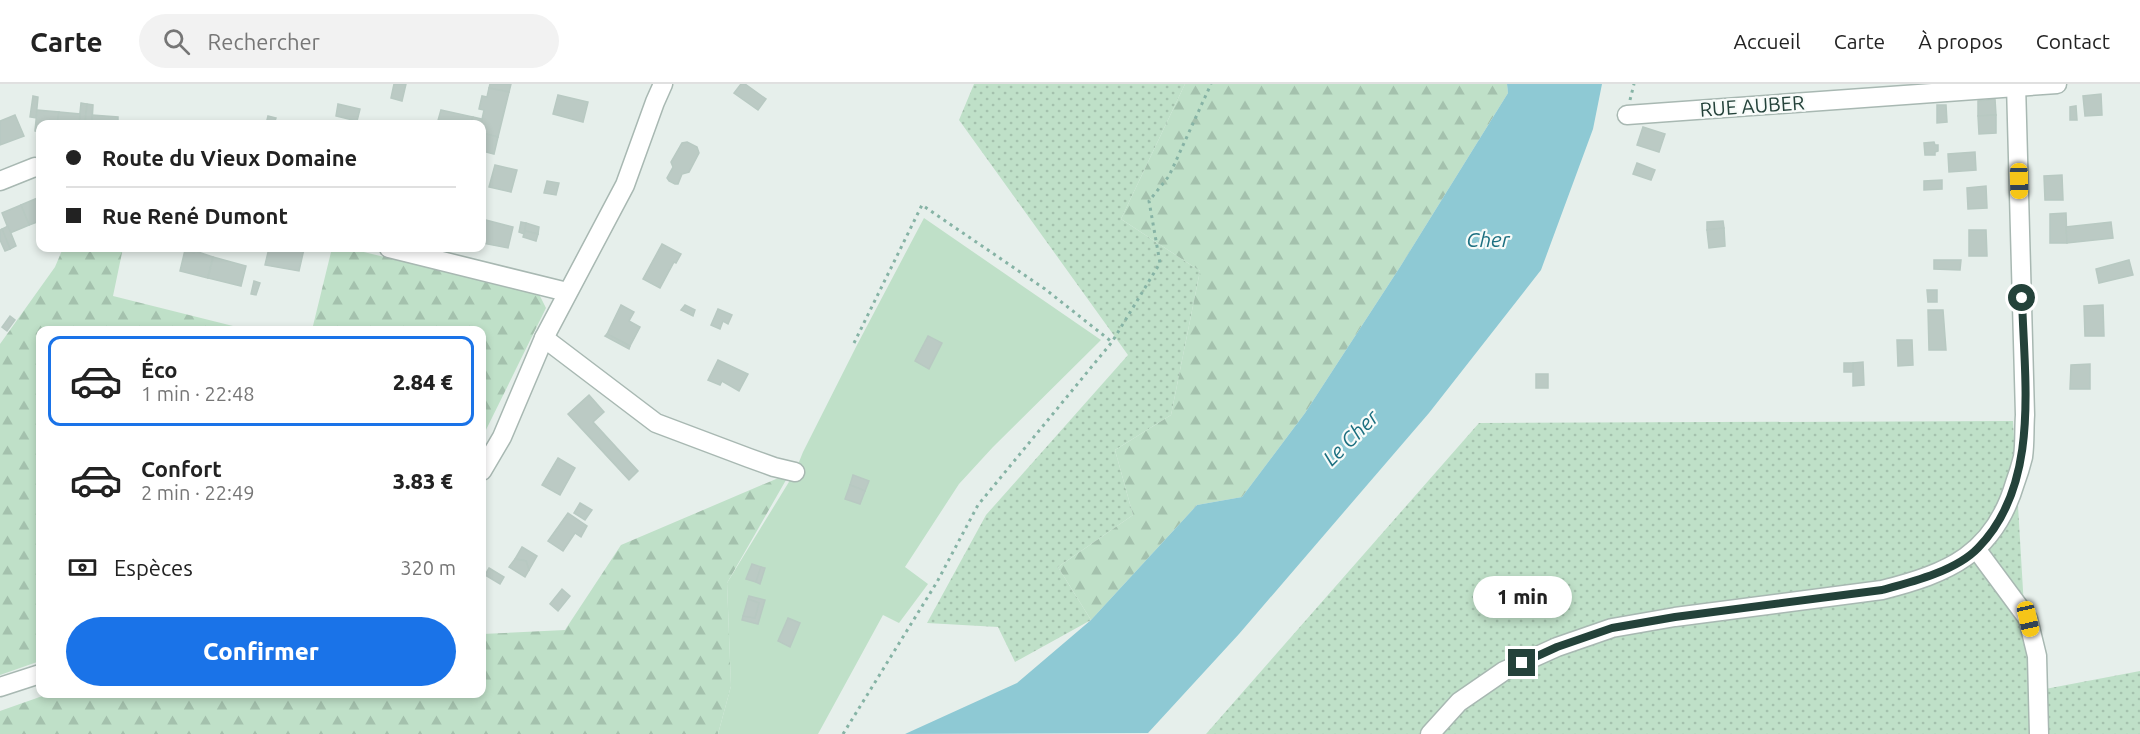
<!DOCTYPE html>
<html lang="fr">
<meta charset="utf-8">
<style>
:root{--surface:#fff;--page:#f2f2f2;--text:#222;--muted:#767676;--line:#e0e0e0;--accent:#1a73e8}
body{margin:0;font-family:Ubuntu,sans-serif;background:var(--page);color:var(--text);height:100vh;display:flex;flex-direction:column;font-size:22px;white-space:nowrap}
*{box-sizing:border-box;margin:0}
p{font-size:20px;color:var(--muted)}
.icon{flex:none;width:33px;height:33px;fill:none;stroke:currentColor;stroke-width:2;stroke-linecap:round;stroke-linejoin:round}
.map{position:relative;flex:1;overflow:hidden}
.sheet{position:absolute;left:36px;top:242px;width:450px;height:372px;display:flex;flex-direction:column;background:var(--surface);border-radius:12px;box-shadow:0 3px 9px #0003}
.sheet>*{flex:none}
.hud{position:absolute;left:36px;top:36px;width:450px;height:132px;border-radius:12px;box-shadow:0 3px 9px #0003;display:grid;align-content:center;height:132px;padding:0 30px;background:var(--surface)}
.end{position:absolute;width:27px;height:27px;margin:-14px;border:8px solid #24423a;background:#fff;box-shadow:0 0 0 3px #fff}
.from{border-radius:50%}
.bubble{position:absolute;height:42px;border-radius:21px;background:var(--surface);box-shadow:0 3px 9px #0003;font-size:20px;font-weight:800;line-height:42px;text-align:center}
.car{position:absolute;width:18px;height:36px;margin:-18px -9px;border-radius:8px;box-shadow:0 0 4px 2px #0007;background:linear-gradient(#f5c518 24%,#345 0 40%,#f5c518 0 76%,#345 0 86%,#f5c518 0)}
.hud b{display:flex;align-items:center;gap:21px;height:57px;font-size:22px}
.hud b+b{border-top:2px solid var(--line)}
.hud i{width:15px;height:15px;background:var(--text)}
ul{padding:10px 0 0;list-style:none}
li{display:flex;align-items:center;gap:18px;height:90px;margin:0 12px 9px;padding:0 18px;border:3px solid transparent;border-radius:12px}
li div{flex:1}
li b{display:block;font-size:22px}
li em{font-style:normal;font-weight:800}
li.current{border-color:var(--accent)}
li>.icon{width:54px;height:54px;stroke-width:1.5}
.pay{display:flex;align-items:center;gap:15px;height:66px;padding:0 30px;font-size:22px}
.pay p{margin-inline-start:auto}
.primary-button{display:flex;gap:12px;margin-top:auto;padding:12px 30px}
.primary-button a{flex:1;height:69px;border-radius:36px;background:var(--accent);color:#fff;font-size:24px;font-weight:800;line-height:69px;text-align:center}
header{display:flex;align-items:center;gap:36px;box-sizing:border-box;height:84px;padding:0 30px;background:var(--surface);border-bottom:2px solid var(--line)}
header strong{font-size:28px}
nav{display:flex;gap:33px;margin-inline-start:auto;font-size:21px}
.search{width:420px;height:54px;background:var(--page);display:flex;align-items:center;gap:15px;box-sizing:border-box;padding:0 21px;border-radius:33px;color:var(--muted);font-size:22px}
.map>svg:first-child{display:block}
.grass{fill:url(#grass-dots)}
.forest{fill:url(#forest-firs)}
.green{fill:#bfe0c8}
.water{fill:#8ec9d4}
.building{fill:#bbcac4;stroke:#b8c9c2;stroke-width:1.5}
.lines{fill:none;stroke-linecap:round;stroke-linejoin:round}
.minor-casing{stroke:#a8b8b2;stroke-width:21}
.path{stroke:#86b3a5;stroke-width:3;stroke-dasharray:3 4.5;stroke-linecap:butt}
.minor{stroke:#fff;stroke-width:18}
.route{stroke:#24423a;stroke-width:8}
.labels{text-anchor:middle;stroke-width:4.5;stroke-linejoin:round;paint-order:stroke}
.street-label{font-size:20px;fill:#24423a;stroke:#f7fbf9}
.water-label{font-size:21px;font-style:italic;fill:#1c6f80;stroke:#f7fbf9}
</style>
<header>
<strong>Carte</strong>
<div class="search"><svg class="icon" aria-label="search" viewBox="0 0 24 24"><circle cx="10" cy="10" r="6"/><path d="M15 15l6 6"/></svg>Rechercher</div>
<nav><a>Accueil</a><a>Carte</a><a>À propos</a><a>Contact</a></nav>
</header>
<div class="map">
<svg width="2140" height="650" viewBox="0 0 2140 650">
<defs>
<pattern id="grass-dots" width="8" height="8" patternUnits="userSpaceOnUse" patternTransform="scale(1.5)"><rect width="8" height="8" fill="#bfe0c8"/><path d="M2 2h.1M6 6h.1" fill="none" stroke="#a4c1ad" stroke-width="1.8" stroke-linecap="round"/></pattern>
<pattern id="forest-firs" width="22" height="20" patternUnits="userSpaceOnUse" patternTransform="scale(1.5)"><rect width="22" height="20" fill="#bfe0c8"/><path d="M5 1l3.5 6h-7zM16 11l3.5 6h-7z" fill="#a4c1ad"/></pattern>
</defs>
<rect width="100%" height="100%" fill="#e6efeb"/>
<g class="grass">
<path d="M974 0H1185L1121 135 1200 187 1171 331 1115 366 1133 431 1058 483 1091 536 1015 578 998 543 927 539 986 431 1128 271 959 36Z"/>
<path d="M2013 337 2029 608 2140 587V650H1206L1479 339Z"/>
</g>
<g class="forest">
<path d="M1185 0H1507L1508 9 1400 183 1305 329 1242 413 1197 421 1091 536 1058 483 1133 431 1115 366 1171 331 1200 187 1121 135Z"/>
<path d="M63 164H123L113 212 249 246H40V577L0 591V260L55 183Z"/>
<path d="M332 164H347L539 210 546 224 482 354V246H312Z"/>
<path d="M790 389 727 499 731 602 718 650H0V627L51 609H482V550L565 546 621 461Z"/>
</g>
<path class="green" d="M924 134 1101 256 993 363 959 400 905 483 928 500 899 539 883 531 818 650H718L731 602 727 499 795 388 803 368 857 261Z"/>
<path class="water" d="M1507 0H1602L1593 45 1541 186 1429 329 1239 550 1148 649 905 650 1017 599 1091 536 1197 421 1242 413 1305 329 1400 183 1508 9Z"/>
<g class="building">
<path d="M394 0H406L402 17 391 14Z"/>
<path d="M490 0H511L509 8 489 4Z"/>
<path d="M741 0H745L766 15 758 26 734 9Z"/>
<path d="M489 4 509 8 498 53 482 49 481 40 484 26 479 25 482 12 487 13Z"/>
<path d="M2101 10 2102 31 2085 32 2083 12Z"/>
<path d="M558 11 588 18 583 38 553 30Z"/>
<path d="M33 12 38 13 36 34 30 33Z"/>
<path d="M1995 15 1996 31 1978 32V17Z"/>
<path d="M81 19 87 20 85 38H79Z"/>
<path d="M87 20 93 21 92 39 85 38Z"/>
<path d="M338 20 360 25 357 37 336 32Z"/>
<path d="M1937 21H1946L1947 38 1937 39Z"/>
<path d="M2076 22 2077 36H2070V23Z"/>
<path d="M37 26 59 28 57 40H40V48L35 47Z"/>
<path d="M441 26 473 33 471 40H437Z"/>
<path d="M59 28 80 30 79 40H57Z"/>
<path d="M15 31 24 52 0 61V37Z"/>
<path d="M92 31 118 33V40H92Z"/>
<path d="M1996 31V49L1979 50 1978 32Z"/>
<path d="M268 32 276 34 274 40H266Z"/>
<path d="M473 33 482 35 481 40H471Z"/>
<path d="M1643 43 1665 50 1659 68 1637 61Z"/>
<path d="M482 49 498 53 494 70 482 67Z"/>
<path d="M687 58 697 63 699 69 689 88 682 90 678 100H675L669 97 667 94 673 83 671 78 682 59Z"/>
<path d="M1934 58 1935 61H1938V67L1935 68V71H1925L1924 59Z"/>
<path d="M1975 68 1976 86 1949 88 1948 70Z"/>
<path d="M1637 79 1655 86 1651 96 1633 90Z"/>
<path d="M495 81 517 86 511 108 489 103Z"/>
<path d="M2062 91 2063 116H2045L2044 92Z"/>
<path d="M1942 96V105L1924 106V97Z"/>
<path d="M547 97 559 99 556 111 544 109Z"/>
<path d="M1986 102 1987 124 1968 125 1967 104Z"/>
<path d="M40 113V137L29 141 21 121Z"/>
<path d="M21 121 29 141 10 149 2 129Z"/>
<path d="M2066 129 2067 159H2050V130Z"/>
<path d="M482 135 513 143 508 164 482 159Z"/>
<path d="M1723 137 1724 144 1707 146V138Z"/>
<path d="M521 138 526 139 524 150 519 148Z"/>
<path d="M2111 138 2113 154 2067 159 2066 143Z"/>
<path d="M526 139 539 143 538 150 525 147Z"/>
<path d="M8 142 16 162 10 165 2 145Z"/>
<path d="M1724 144 1725 162 1709 164 1707 146Z"/>
<path d="M2 145 10 165 5 167 0 156V146Z"/>
<path d="M1969 146H1986L1987 172H1969Z"/>
<path d="M525 147 538 150 536 157 523 153Z"/>
<path d="M662 160 681 170 676 179 674 178 660 204 643 195Z"/>
<path d="M269 164 304 165 299 187 265 181Z"/>
<path d="M185 166 194 169 195 167 213 173 208 194 180 187Z"/>
<path d="M213 173 246 182 241 202 208 194Z"/>
<path d="M1934 176H1961L1960 186 1934 185Z"/>
<path d="M2129 176 2133 191 2099 199 2096 185Z"/>
<path d="M254 197 260 199 256 211 251 210Z"/>
<path d="M1927 206H1937V218H1928Z"/>
<path d="M621 221 634 228 629 237 640 243 630 262 607 250Z"/>
<path d="M685 221 695 226 693 232 681 226Z"/>
<path d="M2103 221 2104 252H2085L2084 222Z"/>
<path d="M718 225 732 231 728 240 723 237 720 245 711 241Z"/>
<path d="M1928 226H1943L1946 266H1929Z"/>
<path d="M10 232 15 236 7 247 2 243Z"/>
<path d="M607 250 630 262 629 265 605 252Z"/>
<path d="M928 252 942 259 929 285 915 277Z"/>
<path d="M1897 256H1912L1913 281 1898 282Z"/>
<path d="M718 276 748 290 739 307 722 297 720 301 708 296Z"/>
<path d="M1863 278 1864 301 1853 302V279Z"/>
<path d="M1844 279H1853L1852 288H1844Z"/>
<path d="M2090 280V305H2070L2071 281Z"/>
<rect x="1536" y="290" width="12" height="14"/>
<path d="M589 311 604 328 593 338 638 387 629 396 568 330Z"/>
<path d="M558 374 575 384 560 411 542 401Z"/>
<path d="M853 391 869 397 865 407 850 401Z"/>
<path d="M850 401 865 407 860 420 845 415Z"/>
<path d="M580 419 592 426 585 436 574 429Z"/>
<path d="M568 429 587 442 581 453 575 449 563 467 548 457Z"/>
<path d="M522 463 537 472 529 486 526 477 515 475Z"/>
<path d="M515 475 526 477 529 486 525 493 509 483Z"/>
<path d="M752 480 761 483 756 498 746 495Z"/>
<path d="M761 483 765 484 760 500 756 498Z"/>
<path d="M489 484 504 493 500 500 485 491Z"/>
<path d="M562 505 570 512 558 527 550 520Z"/>
<path d="M749 512 765 516 758 540 742 536 743 532 755 534 759 519 748 515Z"/>
<path d="M748 515 759 519 755 534 743 532Z"/>
<path d="M788 534 800 539 790 563 778 557Z"/>
</g>
<g class="lines">
<defs>
<g id="minor">
<path d="M1627 31 2057 0"/>
<path d="M0 97 35 83 40 84"/>
<path d="M389 164 567 208"/>
<path d="M544 254 656 339 749 374 774 383 795 388"/>
<path d="M482 387 502 353 544 254 625 101 655 18 663 0"/>
<path d="M1977 466 2028 535 2037 572 2039 650"/>
<path d="M0 603 40 590"/>
<path d="M1430 650 1459 618 1504 587 1557 563 1612 544 1675 533 1882 506C1949 489 1994 470 2015 399 2018 391 2021 381 2023 373 2025 359 2024 345 2025 331L2016 0"/>
</g>
</defs>
<use href="#minor" class="minor-casing"/>
<g class="path">
<path d="M1630 16 1634 0"/>
<path d="M854 259 922 121 1045 205 1112 258"/>
<path d="M843 650 937 498 978 421 1112 258 1160 179 1149 117 1169 92 1211 0"/>
</g>
<use href="#minor" class="minor"/>
</g>
<g class="lines">
<path class="route" d="M1522 579 1557 563 1612 544 1675 533 1882 506C1912 498 1956 487 1978 464 2041 400 2024 295 2022 214"/>
</g>
<g class="labels">
<g class="street-label">
<text transform="translate(1752 22) rotate(-4)" y="7">RUE AUBER</text>
</g>
<g class="water-label">
<text x="1488" y="163">Cher</text>
<text transform="translate(1351 354) rotate(-45)" y="7">Le Cher</text>
</g>
</g>
</svg>
<i class="end from" style="left:2022px;top:214px"></i>
<i class="end" style="left:1522px;top:579px"></i>
<div class="bubble" style="left:1473px;top:492px;width:99px">1 min</div>
<i class="car" style="left:2019px;top:97px;rotate:179deg"></i>
<i class="car" style="left:2028px;top:535px;rotate:167deg"></i>
<div class="hud">
<b><i class="from"></i>Route du Vieux Domaine</b>
<b><i></i>Rue René Dumont</b>
</div>
<section class="sheet">
<ul>
<li class="current"><svg class="icon" aria-label="car" viewBox="0 0 24 24"><path d="M5 17H2v-5l4-1 3-4h7l3 4 3 1v5h-3M9 17h6M6 11h13"/><circle cx="7" cy="17" r="2"/><circle cx="17" cy="17" r="2"/></svg><div><b>Éco</b><p>1 min · 22:48</p></div><em>2.84 €</em></li>
<li><svg class="icon" aria-label="car" viewBox="0 0 24 24"><path d="M5 17H2v-5l4-1 3-4h7l3 4 3 1v5h-3M9 17h6M6 11h13"/><circle cx="7" cy="17" r="2"/><circle cx="17" cy="17" r="2"/></svg><div><b>Confort</b><p>2 min · 22:49</p></div><em>3.83 €</em></li>
</ul>
<div class="pay"><svg class="icon" aria-label="cash" viewBox="0 0 24 24"><path d="M3 7h18v10H3z"/><circle cx="12" cy="12" r="2"/></svg>Espèces<p>320 m</p></div>
<div class="primary-button"><a>Confirmer</a></div>
</section>
</div>
